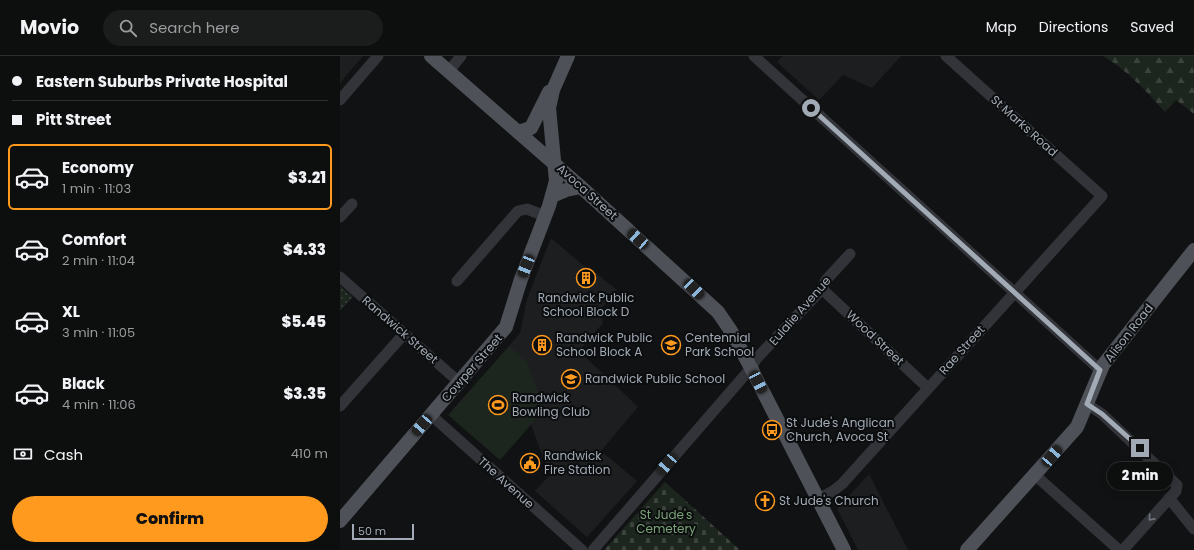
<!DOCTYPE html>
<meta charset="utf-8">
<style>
:root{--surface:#0d0e0e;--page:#1b1c1c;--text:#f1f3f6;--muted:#9a9c9e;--line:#2d2e2e;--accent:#ff9a1e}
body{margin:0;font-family:Poppins,sans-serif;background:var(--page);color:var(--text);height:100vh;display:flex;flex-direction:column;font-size:15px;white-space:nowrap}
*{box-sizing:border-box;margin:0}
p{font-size:13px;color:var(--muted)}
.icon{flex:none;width:22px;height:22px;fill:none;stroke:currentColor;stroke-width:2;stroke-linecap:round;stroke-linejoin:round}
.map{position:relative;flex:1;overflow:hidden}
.sheet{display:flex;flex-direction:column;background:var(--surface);width:340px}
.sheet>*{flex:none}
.guide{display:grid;align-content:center;height:88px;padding:0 12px;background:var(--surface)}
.scale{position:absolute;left:12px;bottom:10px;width:62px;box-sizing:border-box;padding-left:4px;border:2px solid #a1aab5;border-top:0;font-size:11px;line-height:14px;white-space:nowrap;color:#a1aab5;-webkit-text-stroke:3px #0c0d0e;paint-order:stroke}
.end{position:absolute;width:18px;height:18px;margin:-9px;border:5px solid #a1aab5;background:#111;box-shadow:0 0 0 2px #111}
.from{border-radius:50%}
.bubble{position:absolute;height:28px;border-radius:14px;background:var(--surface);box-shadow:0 2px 10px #0003,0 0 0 1px var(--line);font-size:13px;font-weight:800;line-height:28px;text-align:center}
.car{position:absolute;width:12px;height:24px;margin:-12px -6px;border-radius:5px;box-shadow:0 0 3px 1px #0007;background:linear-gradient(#222 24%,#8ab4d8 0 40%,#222 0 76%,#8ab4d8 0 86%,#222 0)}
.guide b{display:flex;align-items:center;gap:14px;height:38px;font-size:15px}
.guide b+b{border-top:1px solid var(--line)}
.guide i{width:10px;height:10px;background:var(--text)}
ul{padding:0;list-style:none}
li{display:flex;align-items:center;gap:12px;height:66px;margin:0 8px 6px;padding:0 4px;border:2px solid transparent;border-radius:6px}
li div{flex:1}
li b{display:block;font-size:15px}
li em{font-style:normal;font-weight:800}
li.active{border-color:var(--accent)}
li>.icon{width:36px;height:36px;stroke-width:1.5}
.pay{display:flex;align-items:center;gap:10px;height:44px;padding:0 12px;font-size:15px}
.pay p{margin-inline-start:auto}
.cta{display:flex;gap:8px;margin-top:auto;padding:8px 12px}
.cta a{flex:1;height:46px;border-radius:24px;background:var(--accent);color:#111;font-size:16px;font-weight:800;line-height:46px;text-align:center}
header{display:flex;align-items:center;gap:24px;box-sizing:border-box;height:56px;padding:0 20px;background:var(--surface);border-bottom:1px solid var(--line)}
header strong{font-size:19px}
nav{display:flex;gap:22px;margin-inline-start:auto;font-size:14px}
.search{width:280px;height:36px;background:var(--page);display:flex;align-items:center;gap:10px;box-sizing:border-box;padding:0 14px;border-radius:22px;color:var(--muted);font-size:15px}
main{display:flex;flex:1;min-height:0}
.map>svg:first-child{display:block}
.built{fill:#1d1e20}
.green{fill:url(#green-dots)}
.forest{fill:url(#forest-firs)}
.cemetery{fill:url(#cemetery-stones)}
.pitch{fill:#1d261e}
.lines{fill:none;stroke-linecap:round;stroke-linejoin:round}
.minor{stroke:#323439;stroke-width:11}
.major{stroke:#4e5158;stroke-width:14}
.oneway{stroke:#6f757d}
.route{stroke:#a1aab5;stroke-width:5}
.labels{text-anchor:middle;stroke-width:4;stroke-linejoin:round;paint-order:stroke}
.street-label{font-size:12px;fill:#a1aab5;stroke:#0c0d0e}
.poi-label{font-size:12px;fill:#a1aab5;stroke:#0c0d0e;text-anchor:start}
.park-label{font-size:12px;fill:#79a277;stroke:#0c0d0e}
</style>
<header>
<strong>Movio</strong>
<div class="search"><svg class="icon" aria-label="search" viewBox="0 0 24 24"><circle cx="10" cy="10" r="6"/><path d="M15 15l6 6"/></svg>Search here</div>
<nav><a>Map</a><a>Directions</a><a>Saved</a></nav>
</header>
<main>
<section class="sheet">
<div class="guide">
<b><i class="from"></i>Eastern Suburbs Private Hospital</b>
<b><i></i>Pitt Street</b>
</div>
<ul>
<li class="active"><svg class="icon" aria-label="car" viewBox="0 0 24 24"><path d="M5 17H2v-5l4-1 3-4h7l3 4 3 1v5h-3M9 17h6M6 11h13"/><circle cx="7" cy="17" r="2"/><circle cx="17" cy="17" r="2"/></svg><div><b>Economy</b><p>1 min · 11:03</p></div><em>$3.21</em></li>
<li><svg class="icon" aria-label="car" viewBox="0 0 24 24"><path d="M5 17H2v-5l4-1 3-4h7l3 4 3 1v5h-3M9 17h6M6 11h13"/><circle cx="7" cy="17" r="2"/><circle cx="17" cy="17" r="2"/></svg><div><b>Comfort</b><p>2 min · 11:04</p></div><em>$4.33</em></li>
<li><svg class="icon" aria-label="car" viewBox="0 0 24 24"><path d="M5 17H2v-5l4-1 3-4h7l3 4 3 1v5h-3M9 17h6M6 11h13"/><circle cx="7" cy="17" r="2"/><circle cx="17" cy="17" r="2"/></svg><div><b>XL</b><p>3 min · 11:05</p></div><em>$5.45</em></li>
<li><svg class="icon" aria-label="car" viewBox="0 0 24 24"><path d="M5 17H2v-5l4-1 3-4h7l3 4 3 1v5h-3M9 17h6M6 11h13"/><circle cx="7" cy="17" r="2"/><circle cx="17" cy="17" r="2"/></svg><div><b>Black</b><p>4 min · 11:06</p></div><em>$3.35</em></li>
</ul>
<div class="pay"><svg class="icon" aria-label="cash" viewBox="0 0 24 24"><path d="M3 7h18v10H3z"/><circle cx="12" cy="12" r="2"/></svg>Cash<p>410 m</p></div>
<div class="cta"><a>Confirm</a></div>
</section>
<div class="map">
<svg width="854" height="494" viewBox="0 0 854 494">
<defs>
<pattern id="green-dots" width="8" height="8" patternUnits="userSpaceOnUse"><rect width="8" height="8" fill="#1d261e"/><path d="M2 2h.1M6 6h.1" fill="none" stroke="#3b433c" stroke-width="1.8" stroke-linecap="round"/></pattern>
<pattern id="forest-firs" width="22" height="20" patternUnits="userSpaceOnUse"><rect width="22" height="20" fill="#1d261e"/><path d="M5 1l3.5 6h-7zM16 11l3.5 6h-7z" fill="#3b433c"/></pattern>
<pattern id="cemetery-stones" width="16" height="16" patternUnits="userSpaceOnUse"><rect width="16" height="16" fill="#1d261e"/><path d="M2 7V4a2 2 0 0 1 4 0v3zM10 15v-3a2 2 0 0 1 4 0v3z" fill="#3b433c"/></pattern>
</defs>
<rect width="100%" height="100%" fill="#111213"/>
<g class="built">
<path d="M0 0H23L0 27Z"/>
<path d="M443 0H561L532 32 503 19 479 44 437 6Z"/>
<path d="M211 182 251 216 256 217 277 234 261 253 263 267 239 295 298 351 261 395 297 425 247 481 195 435 210 419 191 369 197 362 169 290 180 277 187 243Z"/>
<path d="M529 418 554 467 568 494H518L506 470 497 453Z"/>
</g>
<path class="green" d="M0 230 13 241 0 255Z"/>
<path class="forest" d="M763 0H854V58L836 44 825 56C806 35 787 14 763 0Z"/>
<path class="cemetery" d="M325 426 400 494H264Z"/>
<path class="pitch" d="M169 290 187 306 199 339 197 362 160 404 108 359Z"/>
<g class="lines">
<g class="minor">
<path d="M414 0 760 314"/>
<path d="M109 15 121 0"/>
<path d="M0 44 38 0"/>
<path d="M0 161 12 148"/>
<path d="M0 221 119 326"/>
<path d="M117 225 178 155 187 153 205 160"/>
<path d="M482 233 588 332"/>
<path d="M747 348 762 358 837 429 836 435 783 494"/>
<path d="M0 350 64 278"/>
<path d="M91 359 242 494"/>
<path d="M695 419 779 494"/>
<path d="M829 442 854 473"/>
<path d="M478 443 493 435 502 428 762 140 606 0"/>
<path d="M253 494 411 312 417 302 482 233 486 224 510 198"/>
</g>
<g class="major">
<path d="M91 0 241 131 378 256 391 275 411 312 504 494"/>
<path d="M178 76 191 72 209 36"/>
<path d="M212 140 226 134 241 131"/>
<path d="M0 465 166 271 181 223 209 150 216 125 209 52 213 34 228 0"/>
<path d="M627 494 737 371 763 309 854 194"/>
</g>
</g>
<defs><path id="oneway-chevron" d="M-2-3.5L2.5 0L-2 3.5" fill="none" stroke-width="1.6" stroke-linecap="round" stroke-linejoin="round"/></defs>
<use class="oneway" href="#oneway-chevron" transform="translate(811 462) rotate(132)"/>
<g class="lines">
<path class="route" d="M471 52 760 314 747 348 762 358 800 392"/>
</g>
<defs>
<symbol id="building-ring" viewBox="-11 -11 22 22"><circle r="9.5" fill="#0c0d0e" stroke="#ff9a1e" stroke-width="1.5"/><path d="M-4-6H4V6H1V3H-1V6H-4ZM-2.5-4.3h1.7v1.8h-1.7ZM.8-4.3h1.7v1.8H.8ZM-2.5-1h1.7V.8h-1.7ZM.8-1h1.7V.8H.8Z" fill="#ff9a1e"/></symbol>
<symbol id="school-ring" viewBox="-11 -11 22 22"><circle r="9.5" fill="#0c0d0e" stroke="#ff9a1e" stroke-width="1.5"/><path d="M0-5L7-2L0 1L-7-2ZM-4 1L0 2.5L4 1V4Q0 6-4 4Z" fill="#ff9a1e"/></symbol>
<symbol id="stadium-ring" viewBox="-11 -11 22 22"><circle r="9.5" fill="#0c0d0e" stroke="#ff9a1e" stroke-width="1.5"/><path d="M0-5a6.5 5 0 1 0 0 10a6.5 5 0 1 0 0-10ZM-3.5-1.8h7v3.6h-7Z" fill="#ff9a1e"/></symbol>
<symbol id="bus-ring" viewBox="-11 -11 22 22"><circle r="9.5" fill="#0c0d0e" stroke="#ff9a1e" stroke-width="1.5"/><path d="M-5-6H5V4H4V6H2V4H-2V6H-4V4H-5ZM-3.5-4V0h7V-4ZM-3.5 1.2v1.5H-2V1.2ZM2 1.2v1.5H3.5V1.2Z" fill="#ff9a1e"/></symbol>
<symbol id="civic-ring" viewBox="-11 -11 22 22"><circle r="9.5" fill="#0c0d0e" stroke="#ff9a1e" stroke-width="1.5"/><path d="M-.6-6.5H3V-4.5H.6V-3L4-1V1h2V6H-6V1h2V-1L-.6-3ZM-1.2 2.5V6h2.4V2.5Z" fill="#ff9a1e"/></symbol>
<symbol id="church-ring" viewBox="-11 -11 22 22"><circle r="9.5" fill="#0c0d0e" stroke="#ff9a1e" stroke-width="1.5"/><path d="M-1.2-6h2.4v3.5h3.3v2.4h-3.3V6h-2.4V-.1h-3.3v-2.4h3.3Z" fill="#ff9a1e"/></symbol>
</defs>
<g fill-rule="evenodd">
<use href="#building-ring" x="235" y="211" width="22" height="22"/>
<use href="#building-ring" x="191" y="278" width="22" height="22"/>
<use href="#school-ring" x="320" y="278" width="22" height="22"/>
<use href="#school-ring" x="220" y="312" width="22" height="22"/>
<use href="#stadium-ring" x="147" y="338" width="22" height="22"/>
<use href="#bus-ring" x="421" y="363" width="22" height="22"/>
<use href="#civic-ring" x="179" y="396" width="22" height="22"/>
<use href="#church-ring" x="414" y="434" width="22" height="22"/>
</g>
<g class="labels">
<g class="street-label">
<text transform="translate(684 70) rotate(42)" y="4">St Marks Road</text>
<text transform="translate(247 136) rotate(42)" y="4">Avoca Street</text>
<text transform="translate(460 255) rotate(-49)" y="4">Eulalie Avenue</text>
<text transform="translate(60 274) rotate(41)" y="4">Randwick Street</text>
<text transform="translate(789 277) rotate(-52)" y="4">Alison Road</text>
<text transform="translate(535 282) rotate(43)" y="4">Wood Street</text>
<text transform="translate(622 294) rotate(-48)" y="4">Rae Street</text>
<text transform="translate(132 312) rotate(-49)" y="4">Cowper Street</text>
<text transform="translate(166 427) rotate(42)" y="4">The Avenue</text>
</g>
<g class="poi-label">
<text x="246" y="246" text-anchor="middle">Randwick Public<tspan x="246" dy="14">School Block D</tspan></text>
<text x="216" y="286">Randwick Public<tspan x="216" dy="14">School Block A</tspan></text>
<text x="345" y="286">Centennial<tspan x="345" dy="14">Park School</tspan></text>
<text x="245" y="327">Randwick Public School</text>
<text x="172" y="346">Randwick<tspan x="172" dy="14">Bowling Club</tspan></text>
<text x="446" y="371">St Jude's Anglican<tspan x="446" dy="14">Church, Avoca St</tspan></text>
<text x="204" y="404">Randwick<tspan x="204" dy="14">Fire Station</tspan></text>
<text x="439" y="449">St Jude's Church</text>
</g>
<g class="park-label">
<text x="326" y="463">St Jude's<tspan x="326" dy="14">Cemetery</tspan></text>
</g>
</g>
</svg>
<div class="scale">50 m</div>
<i class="end from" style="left:471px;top:52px"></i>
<i class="end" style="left:800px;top:392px"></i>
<div class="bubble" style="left:767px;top:406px;width:66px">2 min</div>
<i class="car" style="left:298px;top:183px;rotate:312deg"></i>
<i class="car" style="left:186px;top:210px;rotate:202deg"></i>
<i class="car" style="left:354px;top:233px;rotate:134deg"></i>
<i class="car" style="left:418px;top:326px;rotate:153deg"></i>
<i class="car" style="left:82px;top:369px;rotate:221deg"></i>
<i class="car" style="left:712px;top:400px;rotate:41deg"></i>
<i class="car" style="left:327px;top:408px;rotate:221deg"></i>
</div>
</main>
